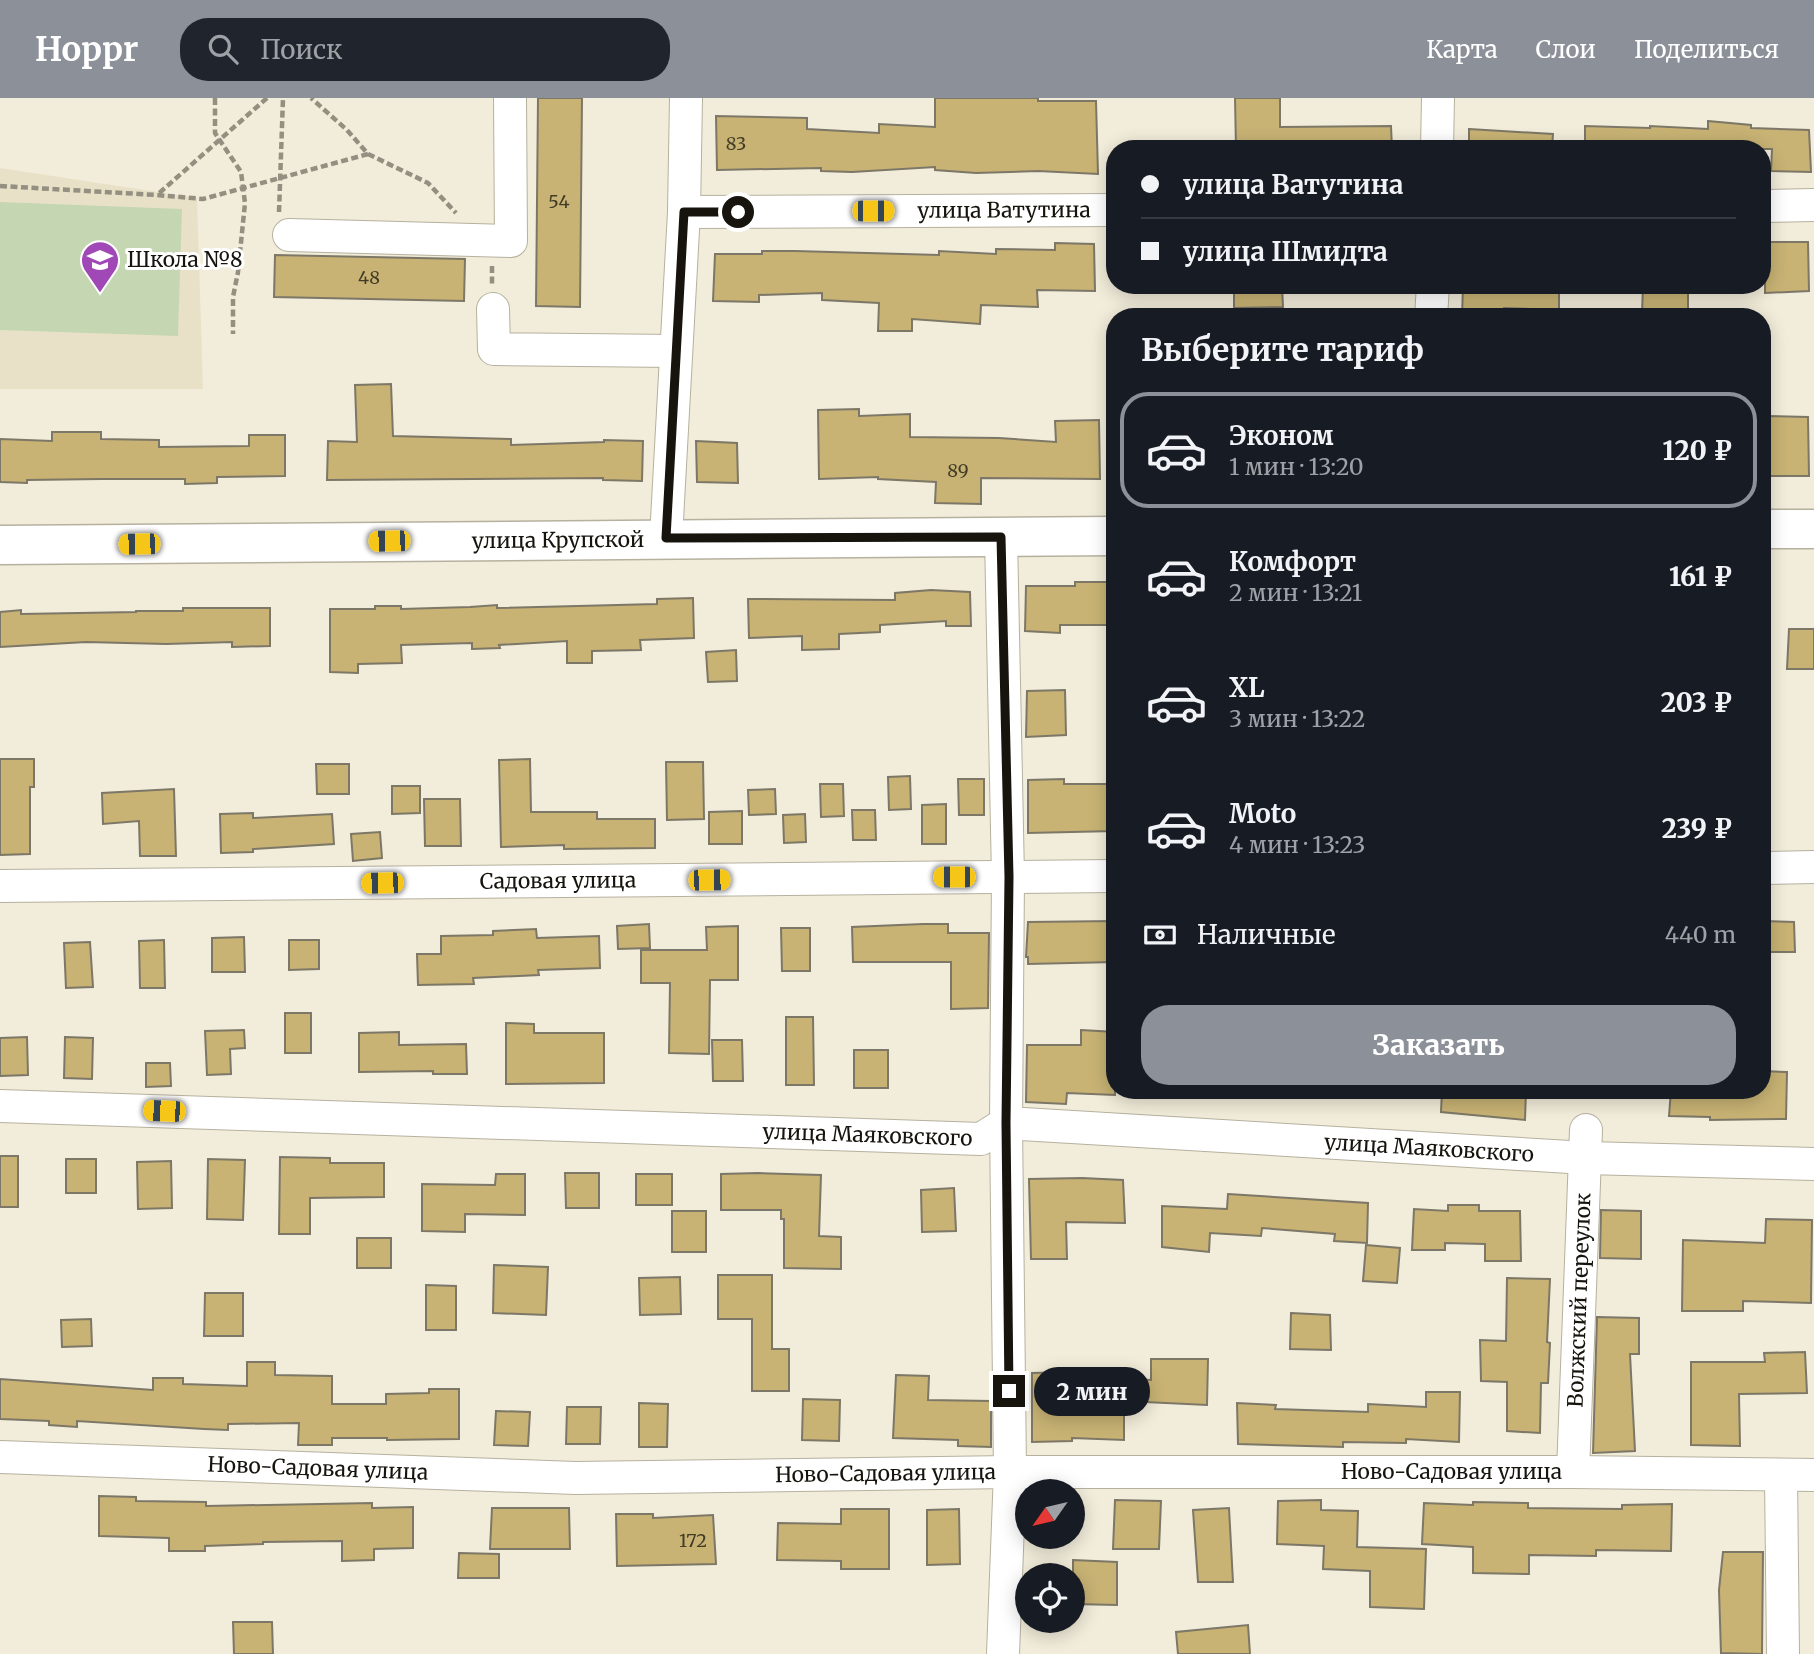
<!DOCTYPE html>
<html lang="ru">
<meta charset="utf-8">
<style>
:root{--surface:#171b24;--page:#20242c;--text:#f1f3f6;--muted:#9ea1a6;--line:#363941;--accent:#8c9099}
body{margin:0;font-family:Merriweather,serif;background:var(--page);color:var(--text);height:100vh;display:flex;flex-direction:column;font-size:26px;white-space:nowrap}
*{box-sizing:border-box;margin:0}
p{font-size:23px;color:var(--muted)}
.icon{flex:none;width:38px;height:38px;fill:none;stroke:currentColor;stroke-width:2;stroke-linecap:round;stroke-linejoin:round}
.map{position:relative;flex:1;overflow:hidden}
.panel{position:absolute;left:1106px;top:210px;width:665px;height:791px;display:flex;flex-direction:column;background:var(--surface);border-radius:28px;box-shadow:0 4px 18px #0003}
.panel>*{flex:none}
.guide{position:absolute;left:1106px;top:42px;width:665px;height:154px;border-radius:28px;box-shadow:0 4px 18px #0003;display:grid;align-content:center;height:154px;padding:0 35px;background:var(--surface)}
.needle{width:46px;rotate:236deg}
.fabs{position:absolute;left:1015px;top:1381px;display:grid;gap:14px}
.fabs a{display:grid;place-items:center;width:70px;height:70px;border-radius:50%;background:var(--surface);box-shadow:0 4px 18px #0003;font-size:35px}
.end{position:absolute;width:32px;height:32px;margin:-16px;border:9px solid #16140d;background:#fff;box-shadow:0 0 0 4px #fff}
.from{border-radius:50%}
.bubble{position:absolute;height:49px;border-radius:24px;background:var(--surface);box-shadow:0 4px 18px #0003;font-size:23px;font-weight:800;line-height:49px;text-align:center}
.car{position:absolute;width:21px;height:42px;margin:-21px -10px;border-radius:9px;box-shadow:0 0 5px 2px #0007;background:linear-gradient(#f5c518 24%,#345 0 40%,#f5c518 0 76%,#345 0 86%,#f5c518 0)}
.guide b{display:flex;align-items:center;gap:24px;height:66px;font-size:26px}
.guide b+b{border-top:2px solid var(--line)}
.guide i{width:18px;height:18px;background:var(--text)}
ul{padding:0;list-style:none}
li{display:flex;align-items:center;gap:21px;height:116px;margin:0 14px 10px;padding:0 21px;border:4px solid transparent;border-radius:28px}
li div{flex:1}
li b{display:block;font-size:26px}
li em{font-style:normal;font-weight:800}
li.current{border-color:var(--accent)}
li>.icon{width:63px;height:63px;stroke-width:1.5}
h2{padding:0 35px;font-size:32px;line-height:84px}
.pay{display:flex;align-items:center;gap:18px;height:77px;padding:0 35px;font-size:26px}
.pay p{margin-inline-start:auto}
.primary-button{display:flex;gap:14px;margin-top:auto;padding:14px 35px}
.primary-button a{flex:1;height:80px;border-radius:28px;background:var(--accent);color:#fff;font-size:28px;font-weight:800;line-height:80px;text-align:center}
header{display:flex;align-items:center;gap:42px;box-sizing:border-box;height:98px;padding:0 35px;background:var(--accent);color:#fff}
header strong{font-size:33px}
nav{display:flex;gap:38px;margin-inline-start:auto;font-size:24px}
.search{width:490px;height:63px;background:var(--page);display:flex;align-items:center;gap:18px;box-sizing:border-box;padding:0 24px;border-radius:28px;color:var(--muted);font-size:26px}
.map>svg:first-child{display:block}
.built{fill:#e9e1c7}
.green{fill:#c4d7b2}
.building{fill:#c8b374;stroke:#7d7767;stroke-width:2}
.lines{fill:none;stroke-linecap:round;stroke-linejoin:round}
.minor-casing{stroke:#b6b19f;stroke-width:34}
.major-casing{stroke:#b6b19f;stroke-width:41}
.path{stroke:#938f81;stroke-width:4.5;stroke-dasharray:7 3.5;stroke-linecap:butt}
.minor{stroke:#fff;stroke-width:32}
.major{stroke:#fff;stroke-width:38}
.route{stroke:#16140d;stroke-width:9}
.labels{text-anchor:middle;stroke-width:6;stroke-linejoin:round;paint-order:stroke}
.number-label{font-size:18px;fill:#423c27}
.street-label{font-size:21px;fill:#16140d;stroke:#fff}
.poi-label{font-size:21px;fill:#16140d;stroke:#fff;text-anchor:start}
</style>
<header>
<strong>Hoppr</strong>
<div class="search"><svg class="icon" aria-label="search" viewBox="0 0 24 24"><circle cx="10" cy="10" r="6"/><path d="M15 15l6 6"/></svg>Поиск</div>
<nav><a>Карта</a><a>Слои</a><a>Поделиться</a></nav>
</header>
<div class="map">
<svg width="1814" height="1556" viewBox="0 0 1814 1556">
<rect width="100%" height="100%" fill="#f2ecda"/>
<path class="built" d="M0 70 197 100 203 291H0Z"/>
<path class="green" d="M0 104 182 111 178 238 0 232Z"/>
<g class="building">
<path d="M538 0H582L580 209 536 208Z"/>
<path d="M935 0H1038V3H1096L1098 76 1038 73 976 75 935 72V69L852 74 821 73V70L717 72 716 18 807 20V31L879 35V26L935 29Z"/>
<path d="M1235 0H1280V29L1391 28 1392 51H1236Z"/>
<path d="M1708 23 1751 27V30L1809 32 1811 74 1771 73 1772 51H1585V28L1650 30V28L1708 31Z"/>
<path d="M1469 31 1553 36 1552 51H1469Z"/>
<path d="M1765 144H1808L1809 193 1765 195Z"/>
<path d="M1055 145 1094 146 1095 193 1037 192 1038 209 981 207 980 226 912 221V233H878L879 205 822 202V195L759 197V204L713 203 715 156H762V153H795L939 157V153L996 156V151L1055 152Z"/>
<path d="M275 157 465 161 464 203 274 199Z"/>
<path d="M1234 187H1282L1283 209 1234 210Z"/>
<path d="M1463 187H1559V212L1504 210V219H1462Z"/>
<path d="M1643 187H1688V218L1642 216Z"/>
<path d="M391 286 393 338 511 341V347L604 344V342L643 343 642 383 603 382V380L327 382 328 343 357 344 355 287Z"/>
<path d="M859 311V318L910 316V339L999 340 1056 344 1055 323 1099 322 1100 381 981 380V406L935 405 936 384 878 381V379L819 381 818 312Z"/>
<path d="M1766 318 1808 319 1809 378H1765Z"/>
<path d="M52 334H101V341L159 342V349L249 348V337H285V378L217 379V385L185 386V381H102L27 382V385L0 384V341L52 343Z"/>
<path d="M696 343 737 345 738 385 697 384Z"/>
<path d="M1075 484H1115V527H1060V535L1025 533 1026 488H1075Z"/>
<path d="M931 492 970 494 971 528H946V523L880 527V534L839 536V551L802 552V538L749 540 748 501 895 502V495Z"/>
<path d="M693 500 694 540 640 542 641 552 592 553V565H567V543L499 547 500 550 472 551V545L401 547 402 565 358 566V575L330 574V511H375V508H401V511L470 509 497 507V510L657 506V501Z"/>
<path d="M183 510H270V548L232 549V544L166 546 86 544 0 549V514L21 512V516L136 514V513H183Z"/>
<path d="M1789 531H1814V571H1787Z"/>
<path d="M736 552 737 583 708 584 706 554Z"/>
<path d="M1065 592 1066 637 1026 639 1027 593Z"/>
<path d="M0 661H34V689H30V756L0 757Z"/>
<path d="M530 661 531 714H597V721H655V750L564 751V747L501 749 499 662Z"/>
<path d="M666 664H703L704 721 667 722Z"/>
<path d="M316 666H349V696H317Z"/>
<path d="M910 678 911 711 889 712 888 679Z"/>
<path d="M958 681H984V717H959Z"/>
<path d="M1064 681V686H1115V733L1028 735V682Z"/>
<path d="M820 686H843L844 718 821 719Z"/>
<path d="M392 688H420V715L392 716Z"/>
<path d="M174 691 176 758H140L139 723 103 726 102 695Z"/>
<path d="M775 691 776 716 749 717 748 692Z"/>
<path d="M424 701H460L461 748H425Z"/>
<path d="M946 706V746H922V707Z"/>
<path d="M852 712H875L876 742H853Z"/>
<path d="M742 713V746H709V714Z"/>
<path d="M253 715V720L332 716 334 746 253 751V754L221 755 220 716Z"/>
<path d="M805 716 806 744 784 745 783 717Z"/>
<path d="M380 734 382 760 353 763 351 736Z"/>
<path d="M1115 823V864L1028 866V859H1026L1028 824Z"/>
<path d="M1762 823 1794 824 1795 854H1762Z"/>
<path d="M649 826 650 850 618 851 617 828Z"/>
<path d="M923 826H948V835H989L988 910 951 911V864H853L852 829Z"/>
<path d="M738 828V882H710L709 956 669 955 670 885H641V852H707L706 829Z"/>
<path d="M781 830H810V873H782Z"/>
<path d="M536 831 537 840 599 838 600 870 538 872 539 877 473 880 474 886 418 887 417 856H441V838L493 837V833Z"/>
<path d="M244 839 245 874H212V840Z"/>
<path d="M164 842 165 890H140L139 843Z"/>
<path d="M289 842H319V871L289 872Z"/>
<path d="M90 844 93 889 66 890 64 845Z"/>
<rect x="285" y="915" width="26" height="40"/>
<path d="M786 919H813L814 987H786Z"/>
<path d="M506 925 534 926V935H604V985L506 986Z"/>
<path d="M244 932 245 950 230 951 231 976 207 977 205 933Z"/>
<path d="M1081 932 1115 934V997L1067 995 1066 1006 1026 1004 1027 947H1081Z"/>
<path d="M399 934V947L466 946 467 976H433V973L359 974V935Z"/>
<path d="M27 939 28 977 0 978V940Z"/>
<path d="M65 939 93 940 92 981 64 980Z"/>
<path d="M712 942H742L743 983H713Z"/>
<rect x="854" y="952" width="34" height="38"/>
<path d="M146 965H170L171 988 146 989Z"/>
<path d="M1762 973 1787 974 1786 1021 1710 1022V1019L1669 1018 1671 992H1762Z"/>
<path d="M1442 992H1526L1525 1022 1441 1014Z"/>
<rect x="0" y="1058" width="18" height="51"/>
<path d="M280 1059 330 1060V1065H384V1099L310 1100V1136H279Z"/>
<rect x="66" y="1061" width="30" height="34"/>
<path d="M208 1061 245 1062 243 1122 207 1121Z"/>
<path d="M171 1063 172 1110 138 1111 137 1064Z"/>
<path d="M565 1075H599V1110H566Z"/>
<path d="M758 1075 821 1077 819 1138 841 1139V1171L784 1170V1121H781V1112H721V1076Z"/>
<path d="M496 1076H525V1117L465 1116V1134L422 1133V1086L495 1087Z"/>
<rect x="636" y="1076" width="36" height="31"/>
<path d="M1082 1080 1123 1082 1125 1125 1066 1124 1067 1161H1031L1029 1081Z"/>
<path d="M954 1090 956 1133 922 1134 921 1092Z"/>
<path d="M1228 1096 1368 1105 1367 1145 1334 1143 1335 1136 1262 1130 1261 1138 1210 1135 1209 1154 1162 1149V1108L1227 1111Z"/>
<path d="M1448 1107H1479V1113H1520L1521 1163H1485V1146L1445 1145V1152H1412L1414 1111 1448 1113Z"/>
<path d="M1601 1112 1641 1113V1161L1600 1160Z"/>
<rect x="672" y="1113" width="34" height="41"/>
<path d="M1766 1121 1812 1122 1811 1205 1743 1203V1213H1682L1683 1142 1765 1145Z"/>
<rect x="357" y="1140" width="34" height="30"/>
<path d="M1366 1147 1400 1150 1397 1185 1363 1183Z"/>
<path d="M494 1167 548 1169 546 1217 493 1215Z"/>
<path d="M718 1177H772V1251H789V1293H752V1221H718Z"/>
<path d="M680 1179 681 1216 640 1217 639 1180Z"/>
<path d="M1507 1180 1550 1181 1547 1244 1550 1245 1548 1285H1541L1540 1335 1507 1333V1284L1481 1283 1480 1242 1506 1243Z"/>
<path d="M426 1187 456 1188V1232H426Z"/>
<path d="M205 1195H243V1238H204Z"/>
<path d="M1291 1215 1330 1217 1331 1252 1290 1251Z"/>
<path d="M1597 1219 1639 1220V1256H1630L1635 1353 1593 1355Z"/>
<path d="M91 1221 92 1248 62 1249 61 1222Z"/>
<path d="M1805 1254 1807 1295 1739 1296 1740 1348 1691 1347V1264H1765L1764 1255Z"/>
<path d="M1151 1261H1208L1207 1307 1124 1303V1342L1072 1340V1343L1032 1344V1275L1070 1274V1277L1151 1282Z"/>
<path d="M247 1264H275V1277L332 1278V1306H386V1296L429 1295V1291H459V1341L387 1342V1340H332V1347H298L299 1325 228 1326V1332L204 1331 77 1323V1329L49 1327V1323L0 1321V1281L153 1292V1280H183V1286L247 1288Z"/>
<path d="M896 1277 929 1278 928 1302 991 1303V1349L958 1348V1342L893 1340Z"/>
<path d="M1426 1294H1460L1459 1344 1406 1341V1345L1343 1344V1349L1238 1346 1237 1305 1276 1307 1275 1311 1368 1314V1306L1426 1309Z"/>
<path d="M803 1301 840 1302 839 1343 802 1342Z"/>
<path d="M639 1305 668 1306 667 1349H639Z"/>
<path d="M567 1309H601L600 1346H566Z"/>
<path d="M496 1313 530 1314 528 1348 494 1347Z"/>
<path d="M99 1398 136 1399V1403L206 1404V1408L372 1405V1410L413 1409V1450L374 1451V1462L342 1463V1443L263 1444V1446L205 1448V1453H169V1440L99 1438Z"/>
<path d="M1115 1402 1161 1403 1159 1451H1113Z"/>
<path d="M1321 1402V1412L1358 1413 1357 1449 1426 1451 1424 1511 1370 1509V1473L1323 1471 1324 1448 1277 1446 1278 1403Z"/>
<path d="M1473 1404 1528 1405V1410L1622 1411V1407L1672 1406 1671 1453 1596 1452V1458L1529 1457V1476L1473 1475V1449L1422 1446 1424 1405 1473 1407Z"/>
<path d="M492 1410H569L570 1451H490Z"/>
<path d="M1229 1410 1233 1484H1198L1193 1412Z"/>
<path d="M841 1411H889V1471H841V1463L777 1462 778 1425 841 1426Z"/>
<path d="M959 1411 960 1466 927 1467V1412Z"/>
<path d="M616 1416H653V1420L713 1417 716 1466 617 1468Z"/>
<path d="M1723 1454H1763L1762 1556 1721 1555 1719 1492Z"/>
<path d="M459 1455 499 1456V1480H458Z"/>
<path d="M1073 1462 1117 1464V1507L1073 1506Z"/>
<path d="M233 1524H272L273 1556H234Z"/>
<path d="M1248 1527 1250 1556H1178L1176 1534Z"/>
</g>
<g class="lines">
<defs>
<g id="minor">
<path d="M1437 51 1438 0"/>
<path d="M1762 108 1814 107"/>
<path id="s1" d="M684 114 1115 112"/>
<path d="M289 137 511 143 510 0"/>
<path d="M493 211 494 251 676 253"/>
<path d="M1431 219 1433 187"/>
<path d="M1001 439 1008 779 1006 1025 1010 1374 1003 1556"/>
<path d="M666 440 684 114 686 0"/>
<path d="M1762 770 1814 769"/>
<path id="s2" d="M0 788 1115 778"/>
<path id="s3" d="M0 1008 981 1041 1006 1025 1586 1060 1814 1066"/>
<path id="s4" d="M0 1359 575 1380 1010 1374H1573L1814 1377"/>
<path id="s5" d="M1573 1374 1586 1032"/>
<path d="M1781 1378 1783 1556"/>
</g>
<g id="major">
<path d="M1762 431H1814"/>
<path id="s6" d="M0 447 1115 438"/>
</g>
</defs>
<use href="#minor" class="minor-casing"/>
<use href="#major" class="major-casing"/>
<g class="path">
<path d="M215 0V35L241 74 245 105 238 174 233 199V236"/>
<path d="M267 0 157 97 203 101 368 56 347 32 311 0"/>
<path d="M368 56 428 85 456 115"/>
<path d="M0 88 157 97"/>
<path d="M279 114 283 0"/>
<path d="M492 168V187"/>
</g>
<use href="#minor" class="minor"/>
<use href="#major" class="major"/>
</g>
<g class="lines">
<path class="route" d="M738 114H684L666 440 1001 439 1009 779 1006 1025 1009 1293"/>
</g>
<defs>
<symbol id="school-pin" viewBox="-11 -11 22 30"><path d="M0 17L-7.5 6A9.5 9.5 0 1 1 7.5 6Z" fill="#a048b5" stroke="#fff"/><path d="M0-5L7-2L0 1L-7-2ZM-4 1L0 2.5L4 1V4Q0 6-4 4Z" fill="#fff"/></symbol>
</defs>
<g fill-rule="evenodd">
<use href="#school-pin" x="78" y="140" width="44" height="60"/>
</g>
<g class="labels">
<g class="number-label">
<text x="736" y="52">83</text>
<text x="559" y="110">54</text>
<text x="369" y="186">48</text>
<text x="958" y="379">89</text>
<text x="693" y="1449">172</text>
</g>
<g class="street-label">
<text dy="7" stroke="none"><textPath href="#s1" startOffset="320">улица Ватутина</textPath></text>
<text dy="7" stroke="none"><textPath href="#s6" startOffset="558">улица Крупской</textPath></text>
<text dy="7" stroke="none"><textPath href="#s2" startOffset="558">Садовая улица</textPath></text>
<text dy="7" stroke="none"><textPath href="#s3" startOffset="868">улица Маяковского</textPath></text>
<text dy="7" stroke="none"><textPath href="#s3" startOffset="1435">улица Маяковского</textPath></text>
<text dy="7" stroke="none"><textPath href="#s5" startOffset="172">Волжский переулок</textPath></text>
<text dy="7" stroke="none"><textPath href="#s4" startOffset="318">Ново-Садовая улица</textPath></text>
<text dy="7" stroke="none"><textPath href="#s4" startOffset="1452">Ново-Садовая улица</textPath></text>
<text dy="7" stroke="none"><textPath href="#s4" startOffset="886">Ново-Садовая улица</textPath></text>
</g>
<g class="poi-label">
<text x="127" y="169">Школа №8</text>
</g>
</g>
</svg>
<div class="fabs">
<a><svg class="needle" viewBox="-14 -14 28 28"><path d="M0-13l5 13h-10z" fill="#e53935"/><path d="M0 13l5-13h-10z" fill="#9ea1a6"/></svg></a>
<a><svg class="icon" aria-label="locate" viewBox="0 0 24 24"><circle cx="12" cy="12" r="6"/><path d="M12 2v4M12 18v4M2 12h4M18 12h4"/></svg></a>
</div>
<i class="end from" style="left:738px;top:114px"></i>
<i class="end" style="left:1009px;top:1293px"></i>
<div class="bubble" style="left:1034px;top:1269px;width:116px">2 мин</div>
<i class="car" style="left:873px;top:113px;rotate:90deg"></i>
<i class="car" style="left:389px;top:443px;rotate:269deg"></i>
<i class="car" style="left:139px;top:446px;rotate:269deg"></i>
<i class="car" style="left:954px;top:779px;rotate:270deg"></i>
<i class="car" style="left:709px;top:782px;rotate:89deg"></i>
<i class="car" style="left:382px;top:785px;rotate:269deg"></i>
<i class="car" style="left:164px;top:1013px;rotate:272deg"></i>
<div class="guide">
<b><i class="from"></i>улица Ватутина</b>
<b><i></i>улица Шмидта</b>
</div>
<section class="panel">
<h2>Выберите тариф</h2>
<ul>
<li class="current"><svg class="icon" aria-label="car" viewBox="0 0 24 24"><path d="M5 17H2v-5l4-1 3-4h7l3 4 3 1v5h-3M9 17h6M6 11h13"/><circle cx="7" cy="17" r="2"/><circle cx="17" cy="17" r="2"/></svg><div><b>Эконом</b><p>1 мин · 13:20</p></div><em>120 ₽</em></li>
<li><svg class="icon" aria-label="car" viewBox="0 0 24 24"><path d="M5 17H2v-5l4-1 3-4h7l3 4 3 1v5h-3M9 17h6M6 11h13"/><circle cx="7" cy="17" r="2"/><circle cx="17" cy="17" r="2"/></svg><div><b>Комфорт</b><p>2 мин · 13:21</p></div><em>161 ₽</em></li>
<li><svg class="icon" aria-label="car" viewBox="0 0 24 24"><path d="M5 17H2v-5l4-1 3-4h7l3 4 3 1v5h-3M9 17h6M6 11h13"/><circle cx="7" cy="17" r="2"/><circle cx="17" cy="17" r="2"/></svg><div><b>XL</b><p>3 мин · 13:22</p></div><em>203 ₽</em></li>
<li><svg class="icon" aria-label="car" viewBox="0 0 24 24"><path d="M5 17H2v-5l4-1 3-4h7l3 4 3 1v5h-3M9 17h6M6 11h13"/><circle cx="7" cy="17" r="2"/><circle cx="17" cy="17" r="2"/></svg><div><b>Moto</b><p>4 мин · 13:23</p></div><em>239 ₽</em></li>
</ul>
<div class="pay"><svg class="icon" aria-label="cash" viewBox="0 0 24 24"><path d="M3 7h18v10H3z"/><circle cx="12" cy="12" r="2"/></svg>Наличные<p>440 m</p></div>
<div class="primary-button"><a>Заказать</a></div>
</section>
</div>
